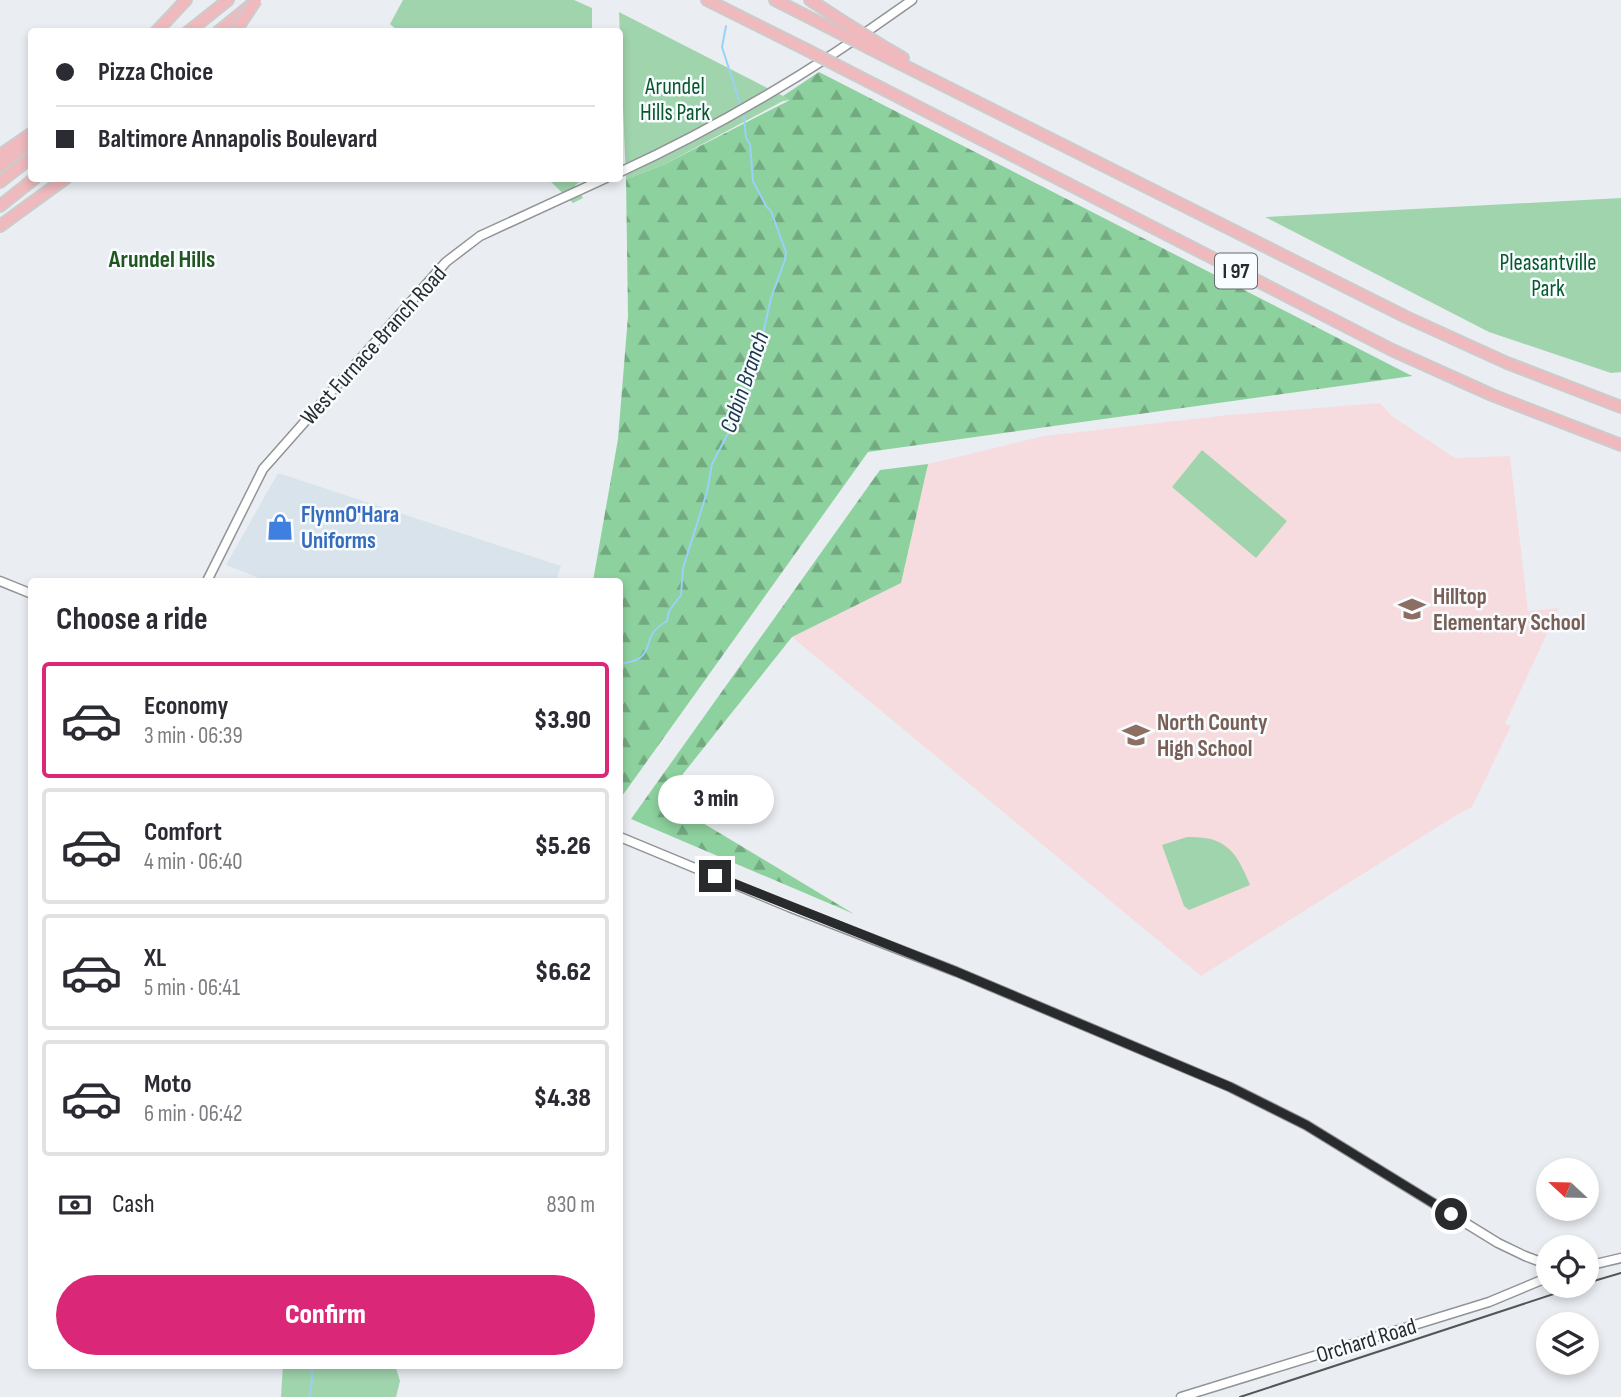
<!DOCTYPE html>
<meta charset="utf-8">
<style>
:root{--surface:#fff;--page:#f7f7f7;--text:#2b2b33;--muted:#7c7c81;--line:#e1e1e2;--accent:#db2777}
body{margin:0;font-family:"Sofia Sans Condensed",sans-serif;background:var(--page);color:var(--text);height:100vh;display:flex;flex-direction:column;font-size:26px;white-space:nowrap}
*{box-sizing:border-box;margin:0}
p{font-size:23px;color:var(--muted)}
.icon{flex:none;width:38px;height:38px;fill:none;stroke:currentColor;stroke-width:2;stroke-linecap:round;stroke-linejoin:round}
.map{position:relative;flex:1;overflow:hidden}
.panel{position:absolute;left:28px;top:578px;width:595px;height:791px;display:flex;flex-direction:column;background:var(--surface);border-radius:7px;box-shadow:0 4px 10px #0003}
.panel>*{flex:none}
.top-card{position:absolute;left:28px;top:28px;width:595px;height:154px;border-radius:7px;box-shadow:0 4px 10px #0003;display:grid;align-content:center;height:154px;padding:0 28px;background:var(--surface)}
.needle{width:46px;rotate:292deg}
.fabs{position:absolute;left:1536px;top:1158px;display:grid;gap:14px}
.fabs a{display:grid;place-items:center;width:63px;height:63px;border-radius:50%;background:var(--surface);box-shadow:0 4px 10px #0003;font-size:35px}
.end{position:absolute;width:32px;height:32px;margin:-16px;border:9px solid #292a2b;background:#fff;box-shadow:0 0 0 4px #fff}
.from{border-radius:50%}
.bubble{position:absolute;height:49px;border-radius:24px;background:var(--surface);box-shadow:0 4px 10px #0003;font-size:23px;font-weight:800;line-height:49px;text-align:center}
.top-card b{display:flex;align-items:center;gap:24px;height:66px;font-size:26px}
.top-card b+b{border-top:2px solid var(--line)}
.top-card i{width:18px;height:18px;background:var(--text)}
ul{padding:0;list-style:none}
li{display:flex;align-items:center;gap:21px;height:116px;margin:0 14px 10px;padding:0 14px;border:4px solid var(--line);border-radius:7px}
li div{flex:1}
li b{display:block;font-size:26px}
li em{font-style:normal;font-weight:800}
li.selected{border-color:var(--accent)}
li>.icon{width:63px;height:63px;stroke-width:1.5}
h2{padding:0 28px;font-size:32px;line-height:84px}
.pay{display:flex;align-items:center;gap:18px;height:77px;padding:0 28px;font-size:26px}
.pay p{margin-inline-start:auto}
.button{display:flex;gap:14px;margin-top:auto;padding:14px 28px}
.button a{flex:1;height:80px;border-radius:42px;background:var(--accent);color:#fff;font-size:28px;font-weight:800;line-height:80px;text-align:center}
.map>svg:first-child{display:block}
.built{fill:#d9e3ec}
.education{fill:#f7dcdf}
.green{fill:#a0d4ad}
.forest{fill:url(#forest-firs)}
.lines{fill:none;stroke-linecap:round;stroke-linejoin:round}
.stream{stroke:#9ad1f8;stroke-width:2}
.secondary-casing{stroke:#909397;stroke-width:11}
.highway-casing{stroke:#ccc;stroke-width:14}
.secondary{stroke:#fff;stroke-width:8}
.highway{stroke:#efb9bd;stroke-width:10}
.tram{stroke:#545557;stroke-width:2}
.highway-bridge-casing{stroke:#ccc;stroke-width:14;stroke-linecap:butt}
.highway-bridge{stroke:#efb9bd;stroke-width:10}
.route{stroke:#292a2b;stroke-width:9}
.labels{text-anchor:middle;stroke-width:5;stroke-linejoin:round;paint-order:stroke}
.shield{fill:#f8fcff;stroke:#67696b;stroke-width:2}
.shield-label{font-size:21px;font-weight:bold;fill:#292a2b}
.park-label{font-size:23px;fill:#07582a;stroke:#f8fcff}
.street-label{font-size:23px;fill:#292a2b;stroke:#f8fcff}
.shop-label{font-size:23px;font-weight:bold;fill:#366cbe;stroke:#f8fcff;text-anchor:start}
.education-label{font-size:23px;font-weight:bold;fill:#785e54;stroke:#f8fcff;text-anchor:start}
.neighbourhood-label{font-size:24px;font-weight:bold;fill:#225621;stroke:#f8fcff}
.water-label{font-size:24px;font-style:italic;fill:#18374b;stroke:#f8fcff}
</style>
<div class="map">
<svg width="1621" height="1397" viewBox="0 0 1621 1397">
<defs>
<pattern id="forest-firs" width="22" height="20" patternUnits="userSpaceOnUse" patternTransform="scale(1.75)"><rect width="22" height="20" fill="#8dd19e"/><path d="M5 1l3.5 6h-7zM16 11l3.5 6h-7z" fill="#73aa81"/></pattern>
</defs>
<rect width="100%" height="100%" fill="#eaeef2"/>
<path class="built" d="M278 473 561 566 556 581H267L226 565Z"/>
<path class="education" d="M1380 403 1392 416 1455 458 1510 456 1528 611 1559 608 1505 724 1511 726 1472 807 1455 816 1201 976 792 637 901 583 928 464 1044 436 1228 415Z"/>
<g class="green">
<path d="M403 0H574L592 8V31H398L390 24Z"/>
<path d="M619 12 791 100 783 101 663 165 626 179Z"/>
<path d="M548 179H584L575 185 583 198 573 203Z"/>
<path d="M1621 198V372L1611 373 1489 332 1265 217Z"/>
<path d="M1202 450 1287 521 1256 558 1172 487Z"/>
<path d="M1187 837C1226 836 1236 851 1250 885L1189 910 1184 906 1162 845Z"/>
<path d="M283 1365H395L400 1381 396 1397H281Z"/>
</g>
<g class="forest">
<path d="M819 72 1412 376 868 452 620 799V581H593L618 439 628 316 626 179 663 165 790 100 783 96Z"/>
<path d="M928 464 901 583 792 637 663 799 854 914 631 819 880 470Z"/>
</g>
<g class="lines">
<g class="stream">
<path d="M726 26 722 47 740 103"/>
<path d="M620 665C626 661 634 663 641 657 654 645 642 636 667 621L669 611 681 595 683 568 707 492 712 464 733 424 760 347 771 298 785 260 786 252 771 211 766 206 753 181 750 144 746 138 744 117"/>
<path d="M310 1397 313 1365"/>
</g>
<defs>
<g id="secondary">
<path d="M620 172C723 125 820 66 912 0"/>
<path d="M0 581 32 594"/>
<path d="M207 581 263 469 446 262 480 236 606 178"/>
<path d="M620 837 789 907 957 972 1230 1087 1306 1125 1498 1243 1525 1256 1549 1265"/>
<path d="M1587 1266 1621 1258"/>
<path d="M1181 1397 1489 1302 1549 1277"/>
</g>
<g id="highway">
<path d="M707 0 807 50"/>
<path d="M775 0 836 31"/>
<path d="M810 0 847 24"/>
<path d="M156 32 186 0"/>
<path d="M188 32 228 0"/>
<path d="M218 32 251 5"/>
<path d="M879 44 903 58"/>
<path d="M871 49 1406 317 1507 363 1621 407"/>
<path d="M842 68 1392 350 1492 395 1621 445"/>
<path d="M0 155 32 133"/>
<path d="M0 166 32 140"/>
<path d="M0 182 32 157"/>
<path d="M0 206 35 178"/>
<path d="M0 226 66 178"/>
</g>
</defs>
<use href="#secondary" class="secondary-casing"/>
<use href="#highway" class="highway-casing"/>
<use href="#secondary" class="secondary"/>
<use href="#highway" class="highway"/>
<g class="tram">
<path d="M1587 1283 1621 1273"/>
<path d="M1240 1397 1578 1286"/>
</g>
<defs>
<g id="highway-bridge">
<path d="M847 24 879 44"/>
<path d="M836 31 871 49"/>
<path d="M235 32 256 0"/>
<path d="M807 50 842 68"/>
</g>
</defs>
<use href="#highway-bridge" class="highway-bridge-casing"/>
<use href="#highway-bridge" class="highway-bridge"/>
</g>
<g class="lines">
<path class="route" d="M715 876 957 972 1230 1087 1306 1125 1451 1214"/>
</g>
<defs>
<symbol id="shop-bare" viewBox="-9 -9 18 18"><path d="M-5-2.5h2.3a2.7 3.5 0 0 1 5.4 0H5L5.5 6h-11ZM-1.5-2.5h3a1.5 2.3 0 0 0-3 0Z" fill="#3f7fe0" stroke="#f8fcff" stroke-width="2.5" paint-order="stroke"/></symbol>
<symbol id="school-bare" viewBox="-9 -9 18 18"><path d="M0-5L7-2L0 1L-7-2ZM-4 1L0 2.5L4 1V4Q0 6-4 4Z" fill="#8d6e63" stroke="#f8fcff" stroke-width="2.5" paint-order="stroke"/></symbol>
</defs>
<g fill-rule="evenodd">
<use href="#shop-bare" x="261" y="508" width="38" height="38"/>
<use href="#school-bare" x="1393" y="590" width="38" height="38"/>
<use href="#school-bare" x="1117" y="716" width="38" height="38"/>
</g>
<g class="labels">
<rect class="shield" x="1215" y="253.5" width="42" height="35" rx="5"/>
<g class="shield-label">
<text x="1236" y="278">I 97</text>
</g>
<g class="park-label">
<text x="675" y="94">Arundel<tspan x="675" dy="26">Hills Park</tspan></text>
<text x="1548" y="270">Pleasantville<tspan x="1548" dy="26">Park</tspan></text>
</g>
<g class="street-label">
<text transform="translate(373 345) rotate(-48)" y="8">West Furnace Branch Road</text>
<text transform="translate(1366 1340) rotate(-17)" y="8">Orchard Road</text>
</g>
<g class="shop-label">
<text x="301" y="522">FlynnO'Hara<tspan x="301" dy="26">Uniforms</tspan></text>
</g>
<g class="education-label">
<text x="1433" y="604">Hilltop<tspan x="1433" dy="26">Elementary School</tspan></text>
<text x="1157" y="730">North County<tspan x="1157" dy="26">High School</tspan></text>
</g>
<g class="neighbourhood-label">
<text x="162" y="267">Arundel Hills</text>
</g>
<g class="water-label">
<text transform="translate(744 382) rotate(-71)" y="8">Cabin Branch</text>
</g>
</g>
</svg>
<div class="fabs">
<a><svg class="needle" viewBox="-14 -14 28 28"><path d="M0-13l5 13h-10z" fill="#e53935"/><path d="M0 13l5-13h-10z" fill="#7c7c81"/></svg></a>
<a><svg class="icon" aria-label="locate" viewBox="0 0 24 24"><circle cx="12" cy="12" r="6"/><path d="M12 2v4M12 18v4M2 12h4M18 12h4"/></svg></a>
<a><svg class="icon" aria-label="layers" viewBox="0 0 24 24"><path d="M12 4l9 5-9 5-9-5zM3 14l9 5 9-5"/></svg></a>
</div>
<i class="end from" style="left:1451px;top:1214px"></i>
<i class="end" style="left:715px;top:876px"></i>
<div class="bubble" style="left:658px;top:775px;width:116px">3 min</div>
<div class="top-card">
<b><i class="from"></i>Pizza Choice</b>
<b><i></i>Baltimore Annapolis Boulevard</b>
</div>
<section class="panel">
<h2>Choose a ride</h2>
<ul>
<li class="selected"><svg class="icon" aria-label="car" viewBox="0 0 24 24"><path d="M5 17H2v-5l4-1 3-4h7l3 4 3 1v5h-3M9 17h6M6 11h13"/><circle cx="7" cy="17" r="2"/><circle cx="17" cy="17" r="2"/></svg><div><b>Economy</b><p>3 min · 06:39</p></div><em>$3.90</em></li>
<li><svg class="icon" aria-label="car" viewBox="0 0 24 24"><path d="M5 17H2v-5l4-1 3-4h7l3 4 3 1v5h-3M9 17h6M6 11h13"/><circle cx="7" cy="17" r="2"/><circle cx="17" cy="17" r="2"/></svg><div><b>Comfort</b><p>4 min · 06:40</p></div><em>$5.26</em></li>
<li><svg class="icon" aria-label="car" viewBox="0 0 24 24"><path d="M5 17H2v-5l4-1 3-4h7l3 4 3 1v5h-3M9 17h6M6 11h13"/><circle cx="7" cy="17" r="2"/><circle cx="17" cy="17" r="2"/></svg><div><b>XL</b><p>5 min · 06:41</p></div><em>$6.62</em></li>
<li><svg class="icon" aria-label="car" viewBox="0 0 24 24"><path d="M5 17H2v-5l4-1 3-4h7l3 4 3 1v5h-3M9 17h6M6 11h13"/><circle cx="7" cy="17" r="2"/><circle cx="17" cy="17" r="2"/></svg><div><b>Moto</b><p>6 min · 06:42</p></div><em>$4.38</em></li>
</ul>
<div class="pay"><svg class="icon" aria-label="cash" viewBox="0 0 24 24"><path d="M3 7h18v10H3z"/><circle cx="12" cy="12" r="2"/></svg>Cash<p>830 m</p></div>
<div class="button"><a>Confirm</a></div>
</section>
</div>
